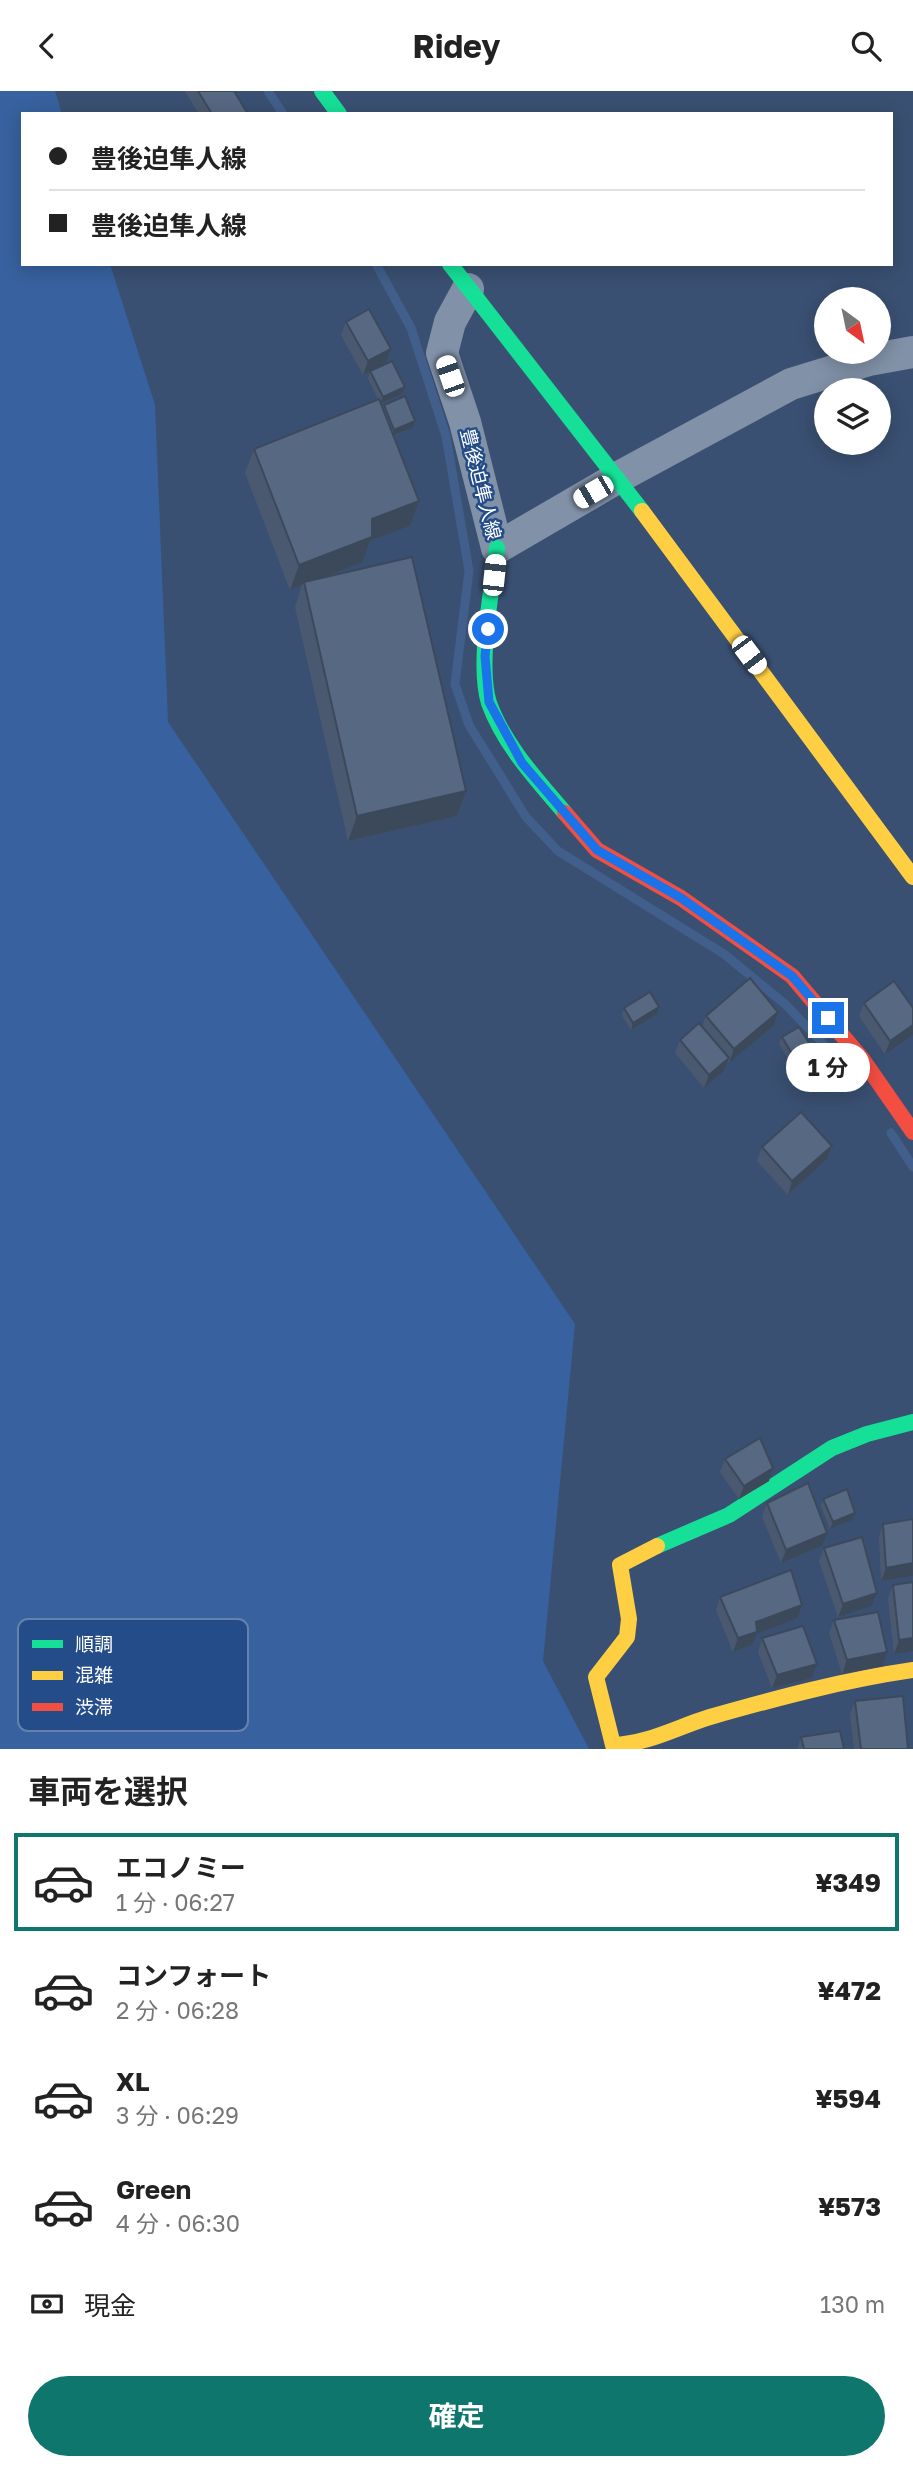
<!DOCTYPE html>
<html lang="ja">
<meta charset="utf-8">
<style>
:root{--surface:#fff;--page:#f2f2f2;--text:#222;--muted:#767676;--line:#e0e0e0;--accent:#0f766e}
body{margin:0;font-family:"Golos Text","Noto Sans JP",sans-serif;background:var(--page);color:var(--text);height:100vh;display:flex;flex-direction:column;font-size:26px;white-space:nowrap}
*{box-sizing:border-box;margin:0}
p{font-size:23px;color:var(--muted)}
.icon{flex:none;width:38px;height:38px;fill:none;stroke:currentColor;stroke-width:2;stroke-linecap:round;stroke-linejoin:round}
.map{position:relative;height:1658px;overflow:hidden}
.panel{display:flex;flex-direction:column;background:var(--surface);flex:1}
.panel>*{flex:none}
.guide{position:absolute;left:21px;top:21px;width:872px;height:154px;border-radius:0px;box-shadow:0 4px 18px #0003;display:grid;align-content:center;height:154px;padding:0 28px;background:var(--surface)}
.needle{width:46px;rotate:147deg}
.tools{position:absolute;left:814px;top:196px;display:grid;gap:14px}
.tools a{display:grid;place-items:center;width:77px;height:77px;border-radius:50%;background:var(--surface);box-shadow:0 4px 18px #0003;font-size:35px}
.end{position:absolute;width:32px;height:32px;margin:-16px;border:9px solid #1a73e8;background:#fff;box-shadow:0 0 0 4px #fff}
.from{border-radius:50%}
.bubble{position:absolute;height:49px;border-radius:24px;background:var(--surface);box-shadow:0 4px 18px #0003;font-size:23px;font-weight:700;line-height:49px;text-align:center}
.car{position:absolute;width:21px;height:42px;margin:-21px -10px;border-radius:9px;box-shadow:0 0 5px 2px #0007;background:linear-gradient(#fff 24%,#345 0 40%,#fff 0 76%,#345 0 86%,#fff 0)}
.guide b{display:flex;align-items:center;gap:24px;height:66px;font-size:26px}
.guide b+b{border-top:2px solid var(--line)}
.guide i{width:18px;height:18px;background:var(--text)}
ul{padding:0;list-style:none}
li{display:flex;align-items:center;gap:21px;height:98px;margin:0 14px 10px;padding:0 14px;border:4px solid transparent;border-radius:0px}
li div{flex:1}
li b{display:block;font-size:26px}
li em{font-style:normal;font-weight:700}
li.active{border-color:var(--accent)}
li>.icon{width:63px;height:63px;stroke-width:1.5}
h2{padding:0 28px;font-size:32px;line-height:84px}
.pay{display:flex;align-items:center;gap:18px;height:77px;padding:0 28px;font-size:26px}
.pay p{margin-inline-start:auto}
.action{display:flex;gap:14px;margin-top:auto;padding:14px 28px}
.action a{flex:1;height:80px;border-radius:42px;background:var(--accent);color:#fff;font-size:28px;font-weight:700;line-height:80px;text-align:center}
header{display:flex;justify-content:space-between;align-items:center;height:91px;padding:0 28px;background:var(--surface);font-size:32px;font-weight:700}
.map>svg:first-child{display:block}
.green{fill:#37629f}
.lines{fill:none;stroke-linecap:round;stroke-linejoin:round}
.stream{stroke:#415f8a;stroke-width:9}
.street{stroke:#8191a7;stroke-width:32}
.fast{stroke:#16e098;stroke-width:16}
.slow{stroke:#ffcf43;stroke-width:16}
.jam{stroke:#f24e42;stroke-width:16}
.wall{fill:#4a5970}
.shaded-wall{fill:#3c495b}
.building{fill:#566882;stroke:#3c495b;stroke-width:2}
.route{stroke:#1a73e8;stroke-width:9}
.labels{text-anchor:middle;stroke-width:5;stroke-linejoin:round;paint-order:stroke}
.street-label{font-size:19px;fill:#fff;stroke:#234c89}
.key{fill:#234c89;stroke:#6582ac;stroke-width:2}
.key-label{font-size:19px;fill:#fff}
</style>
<header><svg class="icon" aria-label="back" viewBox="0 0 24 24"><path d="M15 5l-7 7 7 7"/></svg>Ridey<svg class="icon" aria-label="search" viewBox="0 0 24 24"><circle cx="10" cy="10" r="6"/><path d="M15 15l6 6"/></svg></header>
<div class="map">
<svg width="913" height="1658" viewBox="0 0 913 1658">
<rect width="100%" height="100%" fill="#3a5072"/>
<path class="green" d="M0 0H55L62 23H23V173H110L155 314 168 631 575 1233 543 1570 589 1658H0Z"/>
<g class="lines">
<g class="stream">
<path d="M268 0 283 23"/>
<path d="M376 173 411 237 446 345 469 480 455 593 469 634 526 726 558 760 724 863 785 913 839 969"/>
<path d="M891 1042 913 1076"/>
</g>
<path class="street" d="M468 198 450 231 442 262 465 331 497 457 617 387 791 293 869 269 913 261"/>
<g class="fast">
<path d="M322 0 339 23"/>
<path d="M450 173 642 420"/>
<path d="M497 457C492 498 477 574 489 612 504 654 537 689 565 722"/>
<path d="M657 1455 729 1424 832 1357 867 1343 913 1331"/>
</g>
<g class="slow">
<path d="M642 420 913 786"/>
<path d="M657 1455 620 1474 629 1528 627 1546 596 1586 613 1654C648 1653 677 1636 710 1626 777 1607 844 1589 913 1579"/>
</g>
<path class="jam" d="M565 722 597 759 681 807 792 885 863 969 913 1041"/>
</g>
<g class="wall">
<path d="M185 0H234L248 23H199Z"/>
<path d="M346 231 386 271 363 284 341 244Z"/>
<path d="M370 280 405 296 402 303 381 313 382 318 384 314 413 337 393 345 419 410 410 435 370 450 363 471 322 487 466 700 457 725 348 750 295 516 302 494 290 499 245 382 254 358 378 309 368 287Z"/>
<path d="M864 912 913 917 885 963 859 925Z"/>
<path d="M624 917 657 923 631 939 622 924Z"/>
<path d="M706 925 774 934 729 972 728 970 724 980 704 997 675 962 680 949 702 935Z"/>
<path d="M782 946 811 967 794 978 779 953Z"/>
<path d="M832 1055 827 1068 788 1104 757 1070 762 1056Z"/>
<path d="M725 1368 769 1390 739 1408 720 1381Z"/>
<path d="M823 1408 853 1429 830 1438 821 1415Z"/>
<path d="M767 1412 822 1455 781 1472 762 1426Z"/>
<path d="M913 1428V1485L881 1490 879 1446 883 1433Z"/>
<path d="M824 1457 877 1502 872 1515 838 1526 819 1470Z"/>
<path d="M893 1494 913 1560 894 1563 888 1507Z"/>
<path d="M720 1506 802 1514 798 1527 757 1543 752 1554 733 1561 716 1519Z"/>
<path d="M834 1529 883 1575 842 1583 829 1542Z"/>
<path d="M762 1547 812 1587 772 1597 758 1561Z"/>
<path d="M855 1610 908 1658H854L850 1623Z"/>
<path d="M801 1646 844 1658H797Z"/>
</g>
<g class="shaded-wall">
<path d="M391 258 386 271 363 284 368 270Z"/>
<path d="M405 296 402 303 380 313 383 306Z"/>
<path d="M415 330 413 337 391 345 394 339Z"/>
<path d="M419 410 410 435 370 450 363 471 304 494V491L302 494 290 499 299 474 372 428Z"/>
<path d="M466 700 457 725 348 750 357 725Z"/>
<path d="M659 916 657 923 631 939 633 932Z"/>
<path d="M778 921 774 934 729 972 734 958Z"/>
<path d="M913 934V944L885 963 890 950Z"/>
<path d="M814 960 811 967 794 978 797 971Z"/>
<path d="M729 967 724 980 704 997 709 984Z"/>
<path d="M832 1055 827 1068 788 1104 792 1090Z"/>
<path d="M773 1377 769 1390 739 1408 744 1395Z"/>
<path d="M855 1422 853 1429 830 1438 833 1431Z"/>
<path d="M827 1442 822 1455 781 1472 786 1459Z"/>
<path d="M913 1472V1485L881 1490 886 1477Z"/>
<path d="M877 1502 872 1515 838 1526 843 1513Z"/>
<path d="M802 1514 798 1527 757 1543 752 1554 733 1561 738 1547 756 1531Z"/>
<path d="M913 1547V1560L894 1563 899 1549Z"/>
<path d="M887 1561 883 1575 842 1583 847 1569Z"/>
<path d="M817 1573 812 1587 772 1597 777 1584Z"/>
</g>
<g class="building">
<path d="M198 0H234L248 23H212Z"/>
<path d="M369 218 391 258 368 270 346 231Z"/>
<path d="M392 270 405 296 383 306 370 280Z"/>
<path d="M405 305 415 330 394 339 384 314Z"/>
<path d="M379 308 419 410 372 428V446L299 474 254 358Z"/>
<path d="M412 466 466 700 357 725 304 491Z"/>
<path d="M750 887 778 921 734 958 706 925Z"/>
<path d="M894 890 913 917V934L890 950 864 912Z"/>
<path d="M650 901 659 916 633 932 624 917Z"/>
<path d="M699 932 729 967 709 984 680 949Z"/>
<path d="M799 936 814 960 797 971 782 946Z"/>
<path d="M801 1021 832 1055 792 1090 762 1056Z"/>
<path d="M760 1347 773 1377 744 1395 725 1368Z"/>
<path d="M808 1392 827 1442 786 1459 767 1412Z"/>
<path d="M847 1398 855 1422 833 1431 823 1408Z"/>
<path d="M913 1428V1472L886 1477 883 1433Z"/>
<path d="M862 1446 877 1502 843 1513 824 1457Z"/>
<path d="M791 1479 802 1514 756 1531 757 1541 738 1547 720 1506Z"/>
<path d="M913 1491V1547L899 1549 893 1494Z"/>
<path d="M878 1521 887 1561 847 1569 834 1529Z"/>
<path d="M803 1535 817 1573 777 1584 762 1547Z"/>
<path d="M903 1605 908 1658H861L855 1610Z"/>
<path d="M840 1640 844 1658H804L801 1646Z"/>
</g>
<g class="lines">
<path class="route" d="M488 538 485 565 489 611 522 672 597 759 681 807 792 885 828 927"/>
</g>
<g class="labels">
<g class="street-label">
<text transform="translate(481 393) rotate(76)" y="7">豊後迫隼人線</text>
</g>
</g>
<rect x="18" y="1528" width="230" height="112" rx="10" class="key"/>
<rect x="32" y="1549" width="31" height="8" fill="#16e098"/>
<rect x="32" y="1580" width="31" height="9" fill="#ffcf43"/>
<rect x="32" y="1612" width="31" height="8" fill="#f24e42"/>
<g class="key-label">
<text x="75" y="1560">順調</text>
<text x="75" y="1591">混雑</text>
<text x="75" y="1623">渋滞</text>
</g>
</svg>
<div class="tools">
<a><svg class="needle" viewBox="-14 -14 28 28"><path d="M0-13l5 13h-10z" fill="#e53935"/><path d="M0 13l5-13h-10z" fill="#767676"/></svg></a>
<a><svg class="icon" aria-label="layers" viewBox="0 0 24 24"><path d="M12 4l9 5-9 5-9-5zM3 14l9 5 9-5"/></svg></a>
</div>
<i class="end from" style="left:488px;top:538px"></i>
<i class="end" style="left:828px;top:927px"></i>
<div class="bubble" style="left:786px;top:952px;width:84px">1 分</div>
<i class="car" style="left:450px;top:285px;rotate:341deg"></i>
<i class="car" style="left:593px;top:401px;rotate:240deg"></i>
<i class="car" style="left:494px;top:484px;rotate:6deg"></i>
<i class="car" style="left:749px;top:564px;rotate:143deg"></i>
<div class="guide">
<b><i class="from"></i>豊後迫隼人線</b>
<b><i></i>豊後迫隼人線</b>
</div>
</div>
<section class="panel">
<h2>車両を選択</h2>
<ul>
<li class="active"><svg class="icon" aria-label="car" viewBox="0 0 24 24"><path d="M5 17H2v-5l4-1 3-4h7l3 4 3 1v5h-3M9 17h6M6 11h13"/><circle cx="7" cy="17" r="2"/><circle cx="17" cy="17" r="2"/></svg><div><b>エコノミー</b><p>1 分 · 06:27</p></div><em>¥349</em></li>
<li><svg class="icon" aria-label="car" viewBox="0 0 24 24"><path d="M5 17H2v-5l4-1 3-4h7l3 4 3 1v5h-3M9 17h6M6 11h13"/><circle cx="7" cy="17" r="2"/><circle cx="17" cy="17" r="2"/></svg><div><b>コンフォート</b><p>2 分 · 06:28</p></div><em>¥472</em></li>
<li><svg class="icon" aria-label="car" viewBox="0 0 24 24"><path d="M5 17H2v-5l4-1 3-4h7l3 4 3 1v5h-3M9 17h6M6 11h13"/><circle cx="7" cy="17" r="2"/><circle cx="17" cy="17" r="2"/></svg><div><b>XL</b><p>3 分 · 06:29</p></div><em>¥594</em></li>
<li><svg class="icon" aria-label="car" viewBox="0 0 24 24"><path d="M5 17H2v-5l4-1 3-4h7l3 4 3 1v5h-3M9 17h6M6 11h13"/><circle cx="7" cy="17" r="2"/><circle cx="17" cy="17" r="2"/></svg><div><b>Green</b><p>4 分 · 06:30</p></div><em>¥573</em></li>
</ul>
<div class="pay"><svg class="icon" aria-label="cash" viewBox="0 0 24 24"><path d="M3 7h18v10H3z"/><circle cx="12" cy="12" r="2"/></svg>現金<p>130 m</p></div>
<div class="action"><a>確定</a></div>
</section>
